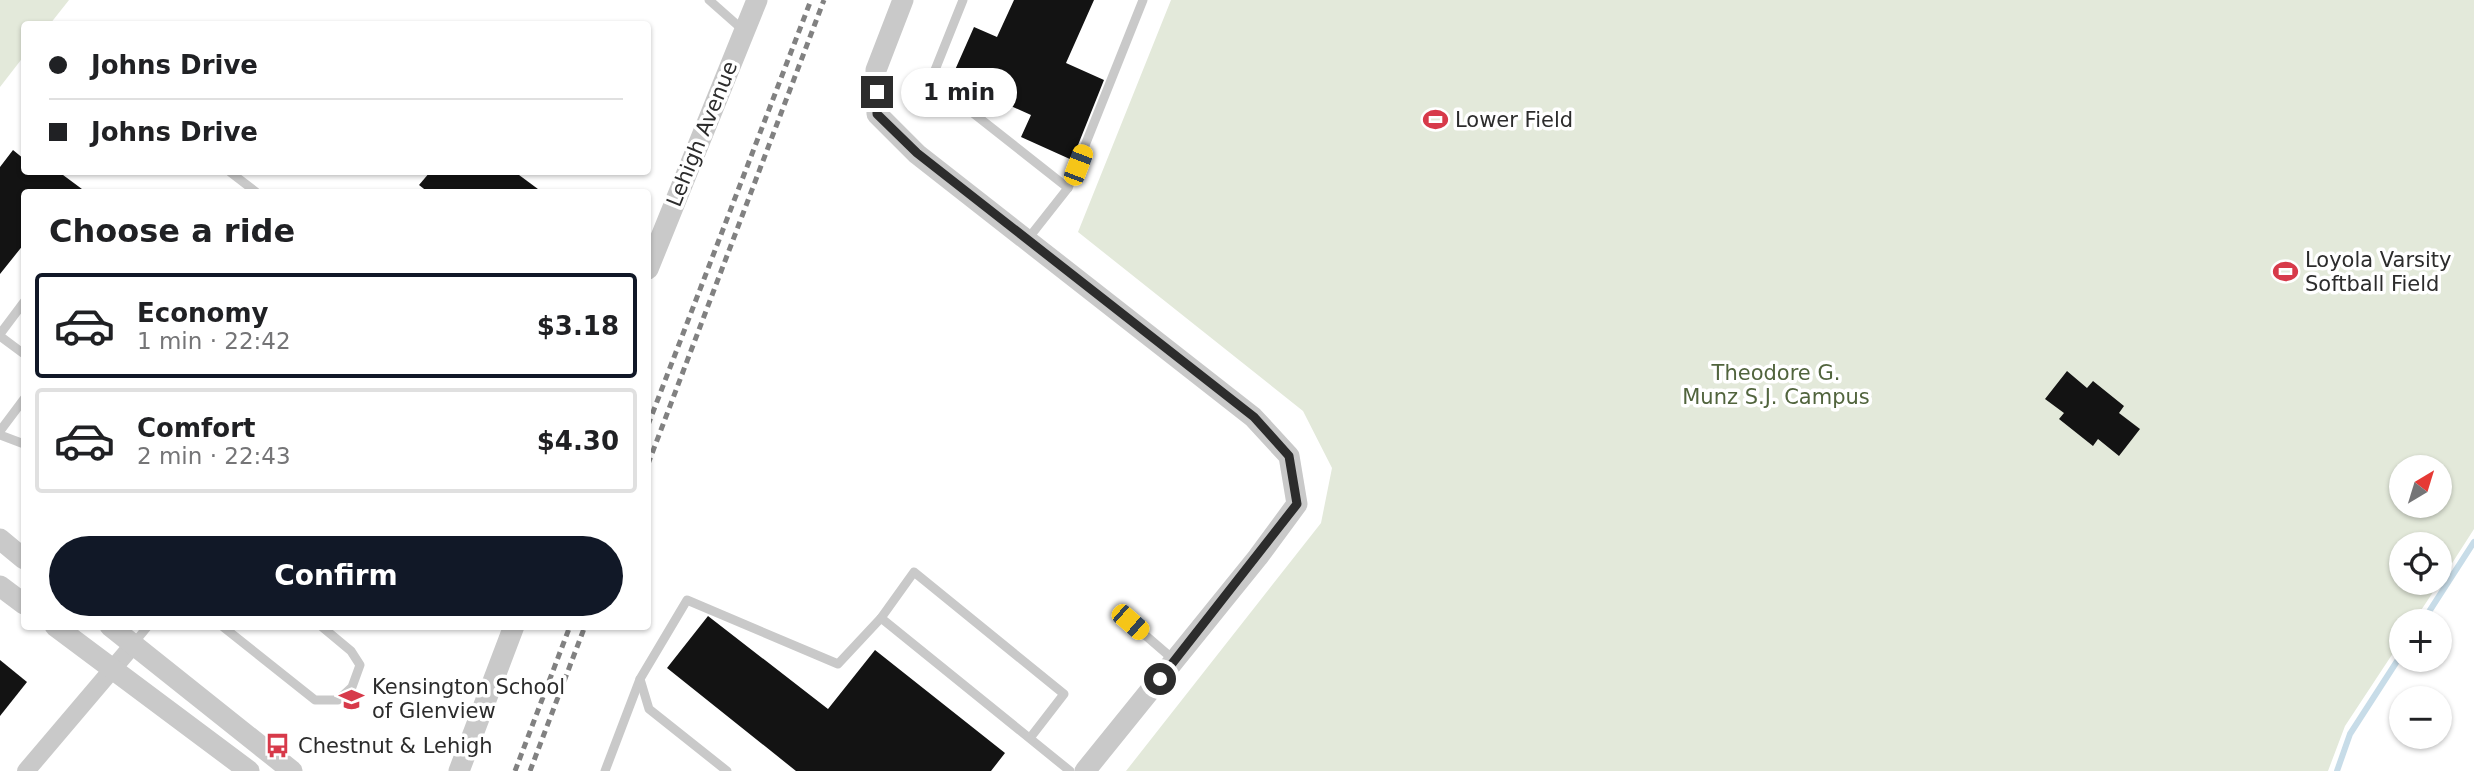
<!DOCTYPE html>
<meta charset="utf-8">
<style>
:root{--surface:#fff;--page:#f6f6f6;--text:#202124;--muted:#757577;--line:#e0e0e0;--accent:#111827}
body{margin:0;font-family:"DejaVu Sans",sans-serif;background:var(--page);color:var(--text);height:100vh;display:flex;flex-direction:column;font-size:26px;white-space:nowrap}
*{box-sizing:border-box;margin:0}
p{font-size:23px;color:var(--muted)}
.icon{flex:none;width:38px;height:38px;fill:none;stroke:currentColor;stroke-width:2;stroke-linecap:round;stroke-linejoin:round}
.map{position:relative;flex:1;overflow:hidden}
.drawer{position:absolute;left:21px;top:189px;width:630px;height:441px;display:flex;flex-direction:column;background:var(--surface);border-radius:7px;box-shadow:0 2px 5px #0004}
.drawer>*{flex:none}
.banner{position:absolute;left:21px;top:21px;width:630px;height:154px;border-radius:7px;box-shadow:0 2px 5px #0004;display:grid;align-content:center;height:154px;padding:0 28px;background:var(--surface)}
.needle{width:46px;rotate:38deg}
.tools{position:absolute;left:2389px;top:455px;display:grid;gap:14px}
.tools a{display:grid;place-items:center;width:63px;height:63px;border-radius:50%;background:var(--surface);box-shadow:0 2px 5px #0004;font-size:35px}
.end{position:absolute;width:32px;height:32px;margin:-16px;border:9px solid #2c2c2c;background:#fff;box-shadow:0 0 0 4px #fff}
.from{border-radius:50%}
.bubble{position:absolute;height:49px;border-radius:24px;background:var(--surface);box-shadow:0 2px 5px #0004;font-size:23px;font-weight:700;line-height:49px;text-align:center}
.car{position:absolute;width:21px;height:42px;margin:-21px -10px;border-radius:9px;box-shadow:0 0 5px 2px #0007;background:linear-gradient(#f5c518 24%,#345 0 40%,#f5c518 0 76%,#345 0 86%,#f5c518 0)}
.banner b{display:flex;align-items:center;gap:24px;height:66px;font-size:26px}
.banner b+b{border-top:2px solid var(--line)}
.banner i{width:18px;height:18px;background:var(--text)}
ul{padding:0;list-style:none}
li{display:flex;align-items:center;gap:21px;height:105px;margin:0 14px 10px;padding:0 14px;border:4px solid var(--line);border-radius:7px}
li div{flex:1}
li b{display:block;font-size:26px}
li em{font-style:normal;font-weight:700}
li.on{border-color:var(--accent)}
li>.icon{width:63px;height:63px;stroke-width:1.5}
h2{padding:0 28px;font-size:32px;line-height:84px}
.action{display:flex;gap:14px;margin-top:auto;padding:14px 28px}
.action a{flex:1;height:80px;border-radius:42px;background:var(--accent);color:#fff;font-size:28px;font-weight:700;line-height:80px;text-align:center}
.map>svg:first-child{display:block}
.green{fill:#e3e9da;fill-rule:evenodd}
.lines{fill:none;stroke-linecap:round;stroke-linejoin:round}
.stream{stroke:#c7dce8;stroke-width:6}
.building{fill:#131313}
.service{stroke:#c9c9c9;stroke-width:9}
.minor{stroke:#c9c9c9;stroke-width:18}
.tertiary{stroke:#c9c9c9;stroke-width:21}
.rail{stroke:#818181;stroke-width:5;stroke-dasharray:7 5;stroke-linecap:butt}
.route{stroke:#2c2c2c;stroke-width:9}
.labels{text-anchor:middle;stroke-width:7;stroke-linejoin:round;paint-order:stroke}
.poi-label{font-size:21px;fill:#2c2c2c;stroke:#fff;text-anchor:start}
.street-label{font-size:21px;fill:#2c2c2c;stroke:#fff}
.park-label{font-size:21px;fill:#51643d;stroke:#fff}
</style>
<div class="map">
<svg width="2474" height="771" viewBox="0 0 2474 771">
<rect width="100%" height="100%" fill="#fff"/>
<g class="green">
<path d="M0 0H69L50 24H24V56L0 87Z"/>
<path d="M1171 0H2474V529L2440 582V544H2401V583H2439L2414 621H2401V641L2345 726 2328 771H1126L1321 523 1332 468 1303 411 1078 232ZM2401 467H2440V506H2401Z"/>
</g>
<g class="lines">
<g class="stream">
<path d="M2423 621 2474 542"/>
<path d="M2337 771 2350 734 2401 655"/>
</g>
</g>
<g class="building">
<path d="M1014 0H1094L1066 63 1104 80 1072 160 1021 137 1031 115 951 79 974 27 997 37Z"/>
<path d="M13 150 24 159V172H59L86 192H24V244L0 274V167Z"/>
<path d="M430 172H515L542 192H428L419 185Z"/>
<path d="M2067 371 2087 388 2093 381 2124 406 2119 413 2140 429 2119 456 2098 439 2093 446 2059 419 2064 413 2045 399Z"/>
<path d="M708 616 828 709 875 650 1005 753 991 771H796L667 668Z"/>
<path d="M0 660 27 682 0 716Z"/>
</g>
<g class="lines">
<g class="service">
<path d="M709 0 743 30"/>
<path d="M963 0 931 80 1068 188 1027 240"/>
<path d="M230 172 256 192"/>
<path d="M1068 188 1143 0"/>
<path d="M0 334 24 302"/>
<path d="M0 336 24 354"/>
<path d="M0 431 24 399"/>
<path d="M0 435 24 444"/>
<path d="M881 618 914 572 1064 694 1030 738"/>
<path d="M1130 622 1174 660"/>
<path d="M222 626 315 700H338L352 687 360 665 351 651 321 626"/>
<path d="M134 643 148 626"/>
<path d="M605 771 640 679"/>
<path d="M727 771 649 709 640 679 687 600 838 664 881 618 1070 771"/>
</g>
<path class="minor" d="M26 771 133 645"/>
<g class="tertiary">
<path d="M903 0 876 70 877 114 917 154 1253 417 1289 456 1297 504 1258 557 1085 771"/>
<path d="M648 269 757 0"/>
<path d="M0 539 24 559"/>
<path d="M0 586 24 604"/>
<path d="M55 626 249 771"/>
<path d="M110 626 292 771"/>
<path d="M459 771 514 626"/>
</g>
<g class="rail">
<path d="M648 425 811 0"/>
<path d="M648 464 824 0"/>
<path d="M515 771 570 626"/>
<path d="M530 771 585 626"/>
</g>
</g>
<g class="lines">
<path class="route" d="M877 92V114L917 153 1254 417 1289 456 1297 504 1160 679"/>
</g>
<defs>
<symbol id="stadium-bare" viewBox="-9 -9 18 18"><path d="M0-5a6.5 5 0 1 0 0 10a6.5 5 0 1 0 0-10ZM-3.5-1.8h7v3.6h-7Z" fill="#d73a4a" stroke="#fff" stroke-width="2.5" paint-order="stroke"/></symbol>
<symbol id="school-bare" viewBox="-9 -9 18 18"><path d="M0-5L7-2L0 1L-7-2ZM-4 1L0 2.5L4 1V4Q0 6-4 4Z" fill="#d73a4a" stroke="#fff" stroke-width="2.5" paint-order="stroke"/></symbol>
<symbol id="bus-bare" viewBox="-9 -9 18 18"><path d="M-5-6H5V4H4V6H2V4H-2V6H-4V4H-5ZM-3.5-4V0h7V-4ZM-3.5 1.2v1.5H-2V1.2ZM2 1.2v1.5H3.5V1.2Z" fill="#d73a4a" stroke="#fff" stroke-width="2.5" paint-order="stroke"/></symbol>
</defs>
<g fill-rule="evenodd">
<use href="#stadium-bare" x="1418" y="102" width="35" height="35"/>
<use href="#stadium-bare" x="2268" y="254" width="35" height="35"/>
<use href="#school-bare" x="334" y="682" width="35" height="35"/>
<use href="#bus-bare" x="260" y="728" width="35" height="35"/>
</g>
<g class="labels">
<g class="poi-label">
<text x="1455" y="127">Lower Field</text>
<text x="2305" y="267">Loyola Varsity<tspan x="2305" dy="24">Softball Field</tspan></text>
<text x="372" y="694">Kensington School<tspan x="372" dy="24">of Glenview</tspan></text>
<text x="298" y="753">Chestnut &amp; Lehigh</text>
</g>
<g class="street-label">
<text transform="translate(702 134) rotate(-68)" y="7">Lehigh Avenue</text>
</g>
<g class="park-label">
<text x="1776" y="380">Theodore G.<tspan x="1776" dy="24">Munz S.J. Campus</tspan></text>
</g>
</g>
</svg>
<div class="tools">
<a><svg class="needle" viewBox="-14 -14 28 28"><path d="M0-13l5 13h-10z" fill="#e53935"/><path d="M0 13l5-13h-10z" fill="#757577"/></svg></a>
<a><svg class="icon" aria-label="locate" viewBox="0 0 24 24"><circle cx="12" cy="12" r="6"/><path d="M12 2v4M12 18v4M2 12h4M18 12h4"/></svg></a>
<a>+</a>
<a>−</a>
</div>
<i class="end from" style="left:1160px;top:679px"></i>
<i class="end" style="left:877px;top:92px"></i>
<div class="bubble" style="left:901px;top:68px;width:116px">1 min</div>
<i class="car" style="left:1078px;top:165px;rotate:21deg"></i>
<i class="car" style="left:1130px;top:622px;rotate:131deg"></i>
<div class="banner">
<b><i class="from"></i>Johns Drive</b>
<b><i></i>Johns Drive</b>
</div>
<section class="drawer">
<h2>Choose a ride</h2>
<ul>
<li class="on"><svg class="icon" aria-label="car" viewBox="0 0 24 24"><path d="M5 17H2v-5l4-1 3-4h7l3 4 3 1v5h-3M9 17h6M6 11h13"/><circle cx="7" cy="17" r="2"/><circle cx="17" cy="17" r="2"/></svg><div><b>Economy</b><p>1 min · 22:42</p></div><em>$3.18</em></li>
<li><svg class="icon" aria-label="car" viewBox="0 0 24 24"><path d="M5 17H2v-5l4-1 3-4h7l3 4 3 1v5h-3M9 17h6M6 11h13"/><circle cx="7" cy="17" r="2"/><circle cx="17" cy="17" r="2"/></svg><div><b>Comfort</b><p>2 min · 22:43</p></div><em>$4.30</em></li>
</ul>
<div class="action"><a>Confirm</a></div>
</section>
</div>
